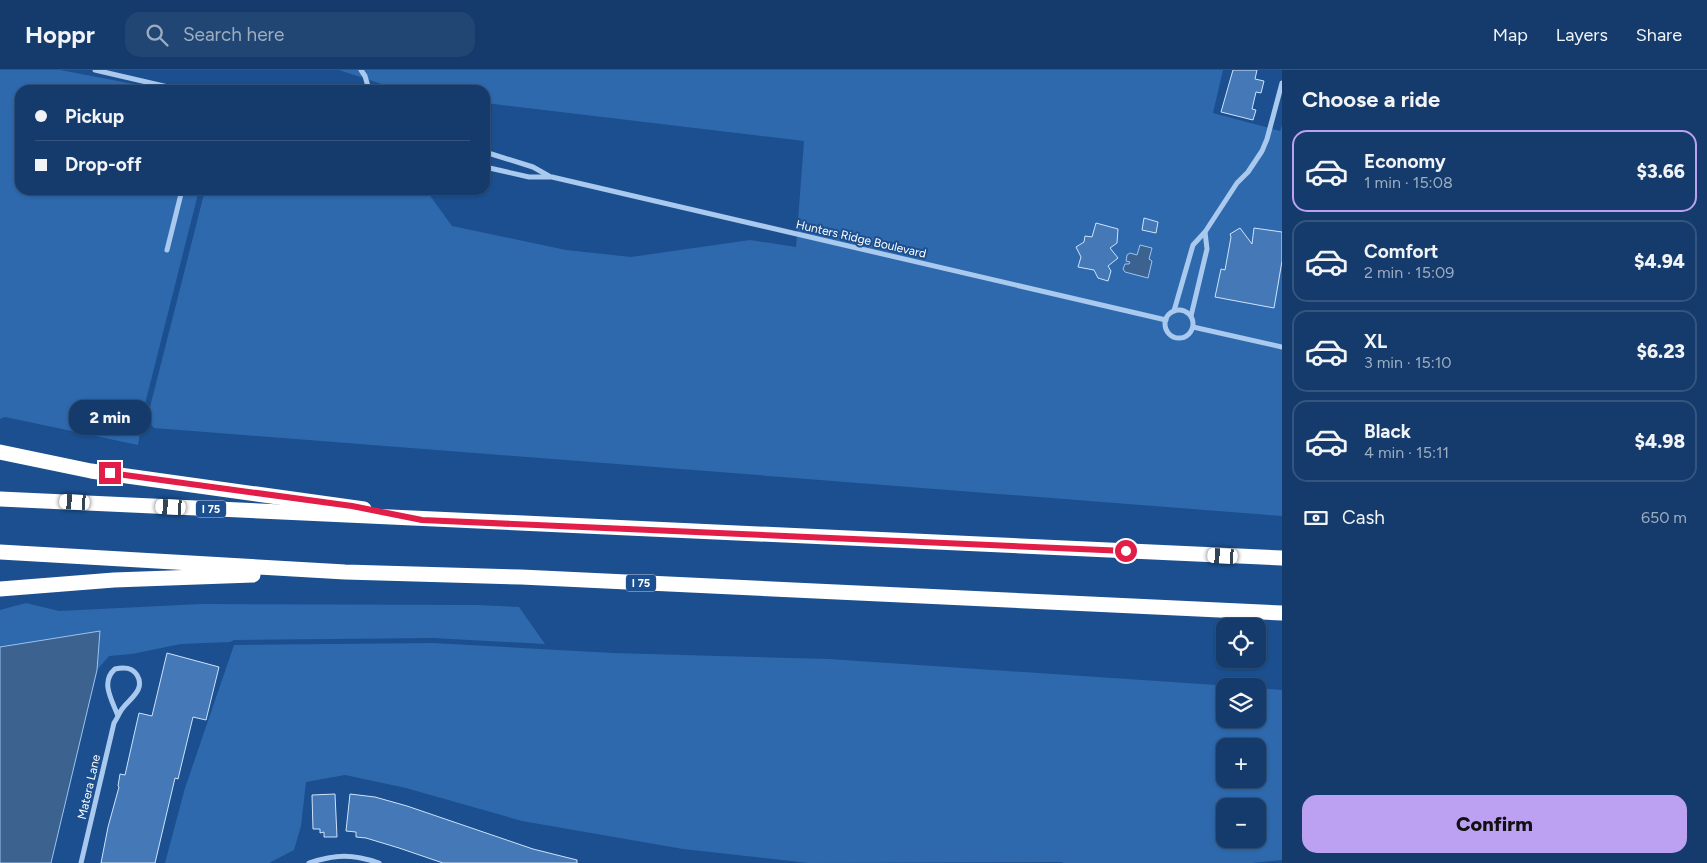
<!DOCTYPE html>
<meta charset="utf-8">
<style>
:root{--surface:#143b6b;--page:#214673;--text:#f1f3f6;--muted:#9dadc1;--line:#33557e;--accent:#bca0f2}
body{margin:0;font-family:Figtree,sans-serif;background:var(--page);color:var(--text);height:100vh;display:flex;flex-direction:column;font-size:19px;white-space:nowrap}
*{box-sizing:border-box;margin:0}
p{font-size:16px;color:var(--muted)}
.icon{flex:none;width:28px;height:28px;fill:none;stroke:currentColor;stroke-width:2;stroke-linecap:round;stroke-linejoin:round}
.map{position:relative;flex:1;overflow:hidden}
.drawer{display:flex;flex-direction:column;background:var(--surface);width:425px}
.drawer>*{flex:none}
.hud{position:absolute;left:15px;top:15px;width:475px;height:110px;border-radius:15px;box-shadow:0 1px 4px #0004,0 0 0 1px var(--line);display:grid;align-content:center;height:110px;padding:0 20px;background:var(--surface)}
.buttons{position:absolute;left:1216px;top:548px;display:grid;gap:10px}
.buttons a{display:grid;place-items:center;width:50px;height:50px;border-radius:10px;background:var(--surface);box-shadow:0 1px 4px #0004,0 0 0 1px var(--line);font-size:25px}
.end{position:absolute;width:22px;height:22px;margin:-11px;border:6px solid #e11d48;background:#fff;box-shadow:0 0 0 2px #fff}
.from{border-radius:50%}
.bubble{position:absolute;height:35px;border-radius:15px;background:var(--surface);box-shadow:0 1px 4px #0004,0 0 0 1px var(--line);font-size:16px;font-weight:800;line-height:35px;text-align:center}
.car{position:absolute;width:15px;height:30px;margin:-15px -8px;border-radius:6px;box-shadow:0 0 4px 1px #0007;background:linear-gradient(#fff 24%,#345 0 40%,#fff 0 76%,#345 0 86%,#fff 0)}
.hud b{display:flex;align-items:center;gap:18px;height:48px;font-size:19px}
.hud b+b{border-top:1px solid var(--line)}
.hud i{width:12px;height:12px;background:var(--text)}
ul{padding:0;list-style:none}
li{display:flex;align-items:center;gap:15px;height:82px;margin:0 10px 8px;padding:0 10px;border:2px solid var(--line);border-radius:15px}
li div{flex:1}
li b{display:block;font-size:19px}
li em{font-style:normal;font-weight:800}
li.on{border-color:var(--accent)}
li>.icon{width:45px;height:45px;stroke-width:1.5}
h2{padding:0 20px;font-size:22px;line-height:60px}
.pay{display:flex;align-items:center;gap:12px;height:55px;padding:0 20px;font-size:19px}
.pay p{margin-inline-start:auto}
.primary-button{display:flex;gap:10px;margin-top:auto;padding:10px 20px}
.primary-button a{flex:1;height:58px;border-radius:15px;background:var(--accent);color:#111;font-size:20px;font-weight:800;line-height:58px;text-align:center}
header{display:flex;align-items:center;gap:30px;box-sizing:border-box;height:70px;padding:0 25px;background:var(--surface);border-bottom:1px solid var(--line)}
header strong{font-size:24px}
nav{display:flex;gap:28px;margin-inline-start:auto;font-size:18px}
.search{width:350px;height:45px;background:var(--page);display:flex;align-items:center;gap:12px;box-sizing:border-box;padding:0 18px;border-radius:15px;color:var(--muted);font-size:19px}
main{display:flex;flex:1;min-height:0}
.map>svg:first-child{display:block}
.green{fill:#2e69ad;fill-rule:evenodd}
.water{fill:#3c6290;stroke:#9cc4f0}
.building{fill:#4478b7;stroke:#cfe3fa}
.lines{fill:none;stroke-linecap:round;stroke-linejoin:round}
.minor{stroke:#a9c9ee;stroke-width:5}
.motorway{stroke:#fff;stroke-width:15}
.route{stroke:#e11d48;stroke-width:6}
.labels{text-anchor:middle;stroke-width:4;stroke-linejoin:round;paint-order:stroke}
.shield{fill:#1b4f8f;stroke:#bbcadd;stroke-width:1}
.shield-label{font-size:11px;font-weight:bold;fill:#fff}
.street-label{font-size:12px;fill:#fff;stroke:#1b4f8f}
</style>
<header>
<strong>Hoppr</strong>
<div class="search"><svg class="icon" aria-label="search" viewBox="0 0 24 24"><circle cx="10" cy="10" r="6"/><path d="M15 15l6 6"/></svg>Search here</div>
<nav><a>Map</a><a>Layers</a><a>Share</a></nav>
</header>
<main>
<div class="map">
<svg width="1282" height="793" viewBox="0 0 1282 793">
<rect width="100%" height="100%" fill="#1b4f8f"/>
<g class="green">
<path d="M0 0H60L165 20H20V120H199L144 338 138 375 5 347 0 349Z"/>
<path d="M339 0H1223L1213 43 1280 61 1282 55V446L154 358 147 349 205 120H426L452 156 566 180 631 187 750 170 796 177 804 71 485 33V20H400Z"/>
<path d="M26 533 59 541 201 534 475 535 519 537 545 574 433 568 234 570 230 572 181 574 132 584 109 586 97 600 100 561 0 577V540Z"/>
<path d="M433 573 613 583 829 589 1231 616H1225V649H1258V618L1282 620V790L1252 793H1063L1062 792 808 793 683 779 522 751 406 718 345 705 306 712 301 756 294 780 269 793H165L185 718 234 575ZM1225 676H1258V709H1225ZM1225 736H1258V769H1225Z"/>
</g>
<g class="water">
<path d="M1140 175 1152 178 1149 189 1152 191 1148 208 1125 202 1123 199 1125 194H1129L1130 192 1126 191 1127 185 1130 183 1137 185Z"/>
<path d="M100 561 97 600 51 793H0V577Z"/>
</g>
<g class="building">
<path d="M1233 0H1257L1255 9 1264 11 1261 23 1256 22 1252 39 1256 40 1253 50 1221 42Z"/>
<path d="M1144 148 1158 152 1156 163 1142 160Z"/>
<path d="M1096 153 1118 159 1117 173 1110 178 1118 188 1108 196 1111 201 1108 211 1098 208 1094 200 1078 197 1081 187 1076 177 1084 172 1085 166 1092 167Z"/>
<path d="M1240 158 1252 174 1254 158 1282 162V191L1274 238 1215 227 1221 199 1225 200 1231 167 1230 164Z"/>
<path d="M167 583 219 597 206 650 193 647 178 709 175 708 155 793H101L108 757 119 717 118 716 120 704 125 705 139 643 152 646Z"/>
<path d="M335 724 337 767H324V762L320 763V759H313L312 725Z"/>
<path d="M350 724 375 727 407 736 533 779 577 790V793H443L399 778 366 768 356 767V762L346 761Z"/>
</g>
<g class="lines">
<g class="minor">
<path d="M95 0 181 20"/>
<path d="M361 0 365 6 369 20"/>
<path d="M485 82 533 97 549 106"/>
<path d="M485 97 529 107H552L1166 250"/>
<path d="M167 180 182 120"/>
<circle cx="1179" cy="254" r="14"/>
<path d="M1174 241 1193 175 1205 162 1237 113 1248 102 1262 81 1267 69 1282 13"/>
<path d="M1191 246 1207 179 1205 162"/>
<path d="M1193 257 1282 277"/>
<path d="M81 793 114 653C117 649 119 643 122 639 129 629 146 620 137 605 132 597 124 597 115 599 100 612 112 630 118 646"/>
<path d="M309 793C336 784 353 784 379 793"/>
</g>
<g class="motorway">
<path d="M0 382 91 401 364 439"/>
<path d="M0 429 1282 488"/>
<path d="M0 482 345 502 521 507 1282 543"/>
<path d="M0 519 114 510 253 505"/>
</g>
</g>
<g class="lines">
<path class="route" d="M110 403 352 436 422 450 1126 481"/>
</g>
<g class="labels">
<g class="shield">
<rect x="196" y="430.5" width="30" height="17" rx="4"/>
<rect x="626" y="504.5" width="30" height="17" rx="4"/>
</g>
<g class="shield-label">
<text x="211" y="443">I 75</text>
<text x="641" y="517">I 75</text>
</g>
<g class="street-label">
<text transform="translate(861 169) rotate(13)" y="4">Hunters Ridge Boulevard</text>
<text transform="translate(89 717) rotate(-77)" y="4">Matera Lane</text>
</g>
</g>
</svg>
<div class="buttons">
<a><svg class="icon" aria-label="locate" viewBox="0 0 24 24"><circle cx="12" cy="12" r="6"/><path d="M12 2v4M12 18v4M2 12h4M18 12h4"/></svg></a>
<a><svg class="icon" aria-label="layers" viewBox="0 0 24 24"><path d="M12 4l9 5-9 5-9-5zM3 14l9 5 9-5"/></svg></a>
<a>+</a>
<a>−</a>
</div>
<i class="end from" style="left:1126px;top:481px"></i>
<i class="end" style="left:110px;top:403px"></i>
<div class="bubble" style="left:69px;top:330px;width:82px">2 min</div>
<i class="car" style="left:75px;top:432px;rotate:273deg"></i>
<i class="car" style="left:171px;top:437px;rotate:273deg"></i>
<i class="car" style="left:1223px;top:486px;rotate:273deg"></i>
<div class="hud">
<b><i class="from"></i>Pickup</b>
<b><i></i>Drop-off</b>
</div>
</div>
<section class="drawer">
<h2>Choose a ride</h2>
<ul>
<li class="on"><svg class="icon" aria-label="car" viewBox="0 0 24 24"><path d="M5 17H2v-5l4-1 3-4h7l3 4 3 1v5h-3M9 17h6M6 11h13"/><circle cx="7" cy="17" r="2"/><circle cx="17" cy="17" r="2"/></svg><div><b>Economy</b><p>1 min · 15:08</p></div><em>$3.66</em></li>
<li><svg class="icon" aria-label="car" viewBox="0 0 24 24"><path d="M5 17H2v-5l4-1 3-4h7l3 4 3 1v5h-3M9 17h6M6 11h13"/><circle cx="7" cy="17" r="2"/><circle cx="17" cy="17" r="2"/></svg><div><b>Comfort</b><p>2 min · 15:09</p></div><em>$4.94</em></li>
<li><svg class="icon" aria-label="car" viewBox="0 0 24 24"><path d="M5 17H2v-5l4-1 3-4h7l3 4 3 1v5h-3M9 17h6M6 11h13"/><circle cx="7" cy="17" r="2"/><circle cx="17" cy="17" r="2"/></svg><div><b>XL</b><p>3 min · 15:10</p></div><em>$6.23</em></li>
<li><svg class="icon" aria-label="car" viewBox="0 0 24 24"><path d="M5 17H2v-5l4-1 3-4h7l3 4 3 1v5h-3M9 17h6M6 11h13"/><circle cx="7" cy="17" r="2"/><circle cx="17" cy="17" r="2"/></svg><div><b>Black</b><p>4 min · 15:11</p></div><em>$4.98</em></li>
</ul>
<div class="pay"><svg class="icon" aria-label="cash" viewBox="0 0 24 24"><path d="M3 7h18v10H3z"/><circle cx="12" cy="12" r="2"/></svg>Cash<p>650 m</p></div>
<div class="primary-button"><a>Confirm</a></div>
</section>
</main>
